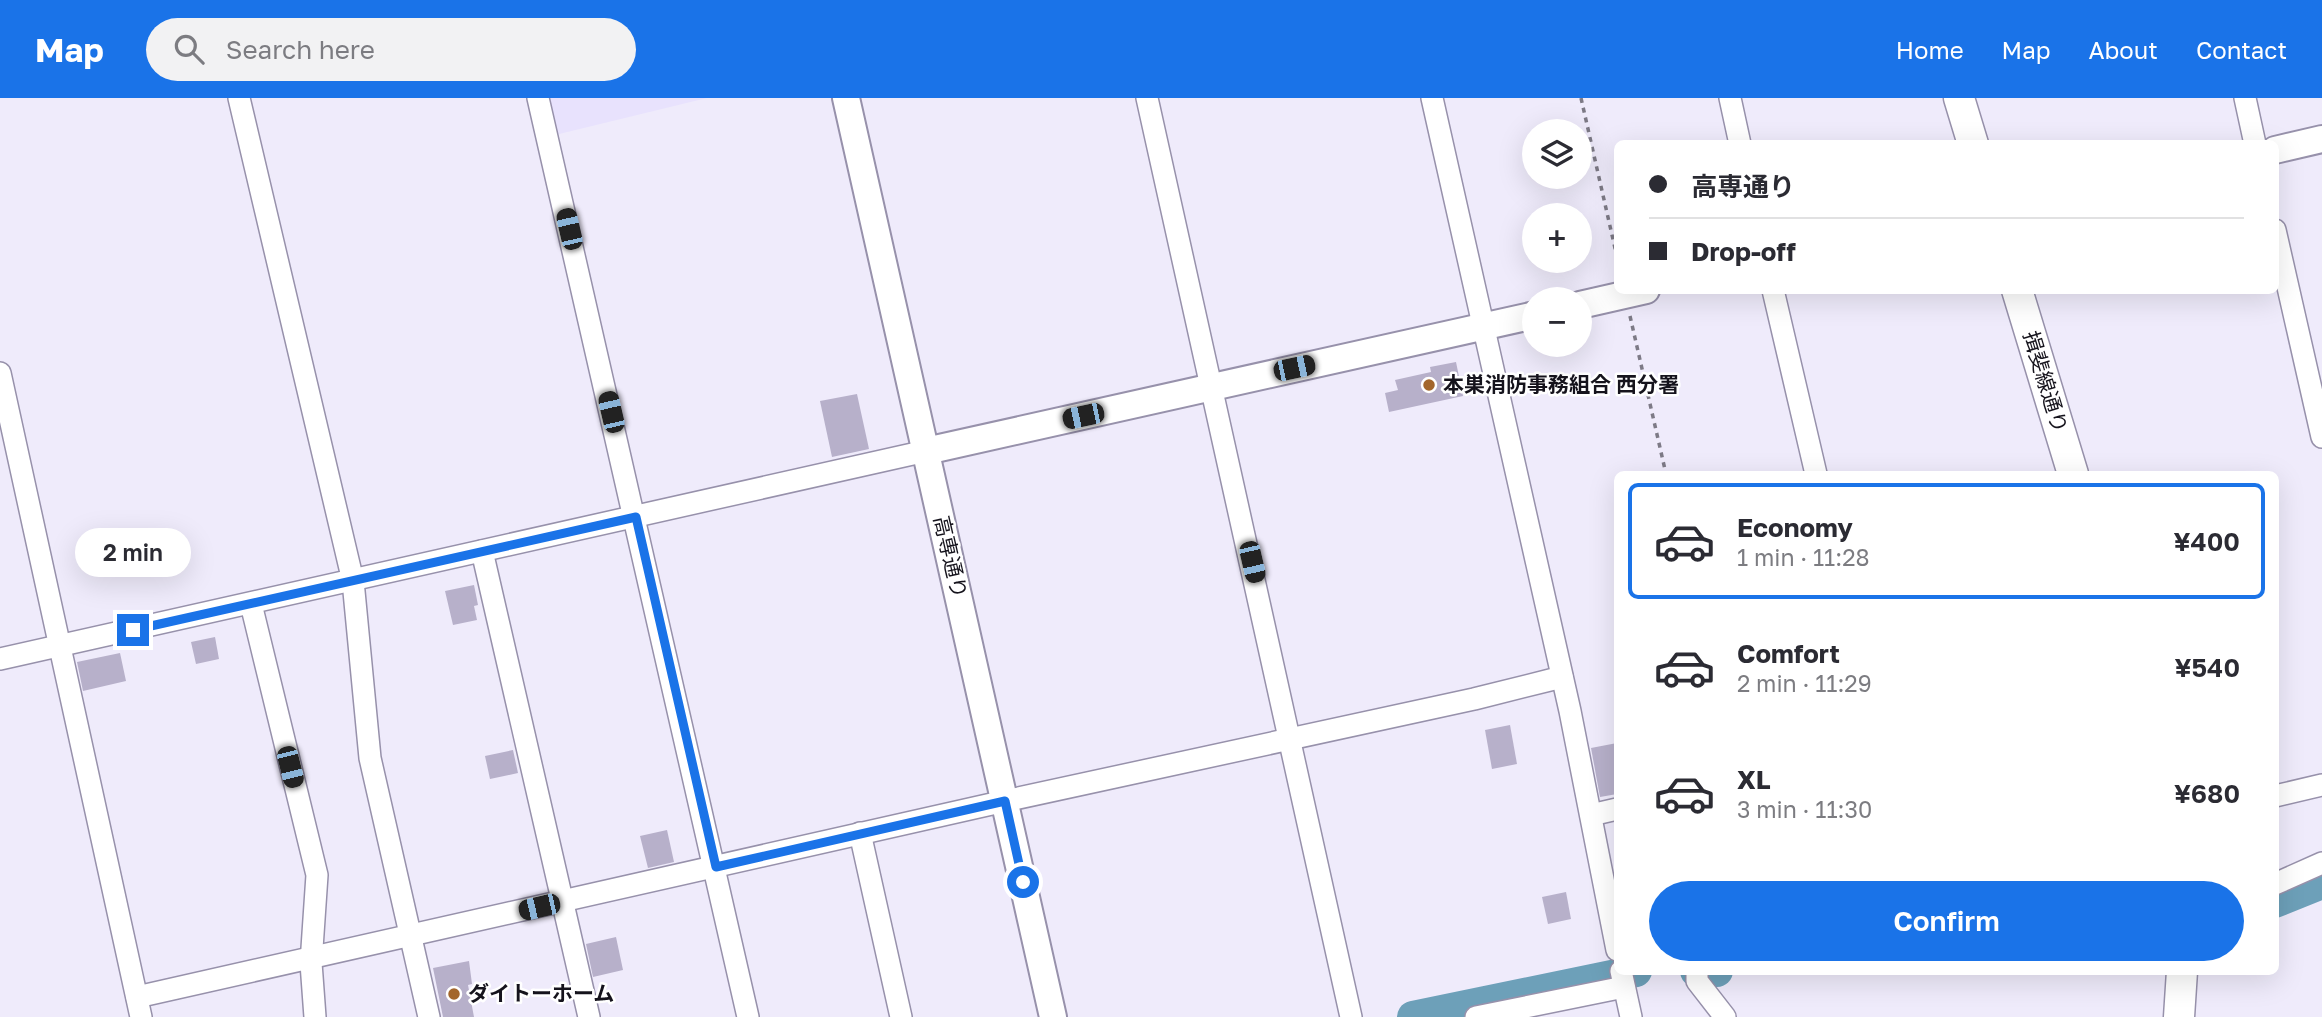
<!DOCTYPE html>
<meta charset="utf-8">
<style>
:root{--surface:#fff;--page:#f2f2f3;--text:#2b2b33;--muted:#7c7c81;--line:#e1e1e2;--accent:#1a73e8}
body{margin:0;font-family:"Golos Text","Noto Sans JP",sans-serif;background:var(--page);color:var(--text);height:100vh;display:flex;flex-direction:column;font-size:26px;white-space:nowrap}
*{box-sizing:border-box;margin:0}
p{font-size:23px;color:var(--muted)}
.icon{flex:none;width:38px;height:38px;fill:none;stroke:currentColor;stroke-width:2;stroke-linecap:round;stroke-linejoin:round}
.map{position:relative;flex:1;overflow:hidden}
.drawer{position:absolute;left:1614px;top:373px;width:665px;height:504px;display:flex;flex-direction:column;background:var(--surface);border-radius:10px;box-shadow:0 7px 28px #0002}
.drawer>*{flex:none}
.guide{position:absolute;left:1614px;top:42px;width:665px;height:154px;border-radius:10px;box-shadow:0 7px 28px #0002;display:grid;align-content:center;height:154px;padding:0 35px;background:var(--surface)}
.fabs{position:absolute;left:1522px;top:21px;display:grid;gap:14px}
.fabs a{display:grid;place-items:center;width:70px;height:70px;border-radius:50%;background:var(--surface);box-shadow:0 7px 28px #0002;font-size:35px}
.end{position:absolute;width:32px;height:32px;margin:-16px;border:9px solid #1a73e8;background:#fff;box-shadow:0 0 0 4px #fff}
.from{border-radius:50%}
.bubble{position:absolute;height:49px;border-radius:24px;background:var(--surface);box-shadow:0 7px 28px #0002;font-size:23px;font-weight:600;line-height:49px;text-align:center}
.car{position:absolute;width:21px;height:42px;margin:-21px -10px;border-radius:9px;box-shadow:0 0 5px 2px #0007;background:linear-gradient(#222 24%,#8ab4d8 0 40%,#222 0 76%,#8ab4d8 0 86%,#222 0)}
.guide b{display:flex;align-items:center;gap:24px;height:66px;font-size:26px}
.guide b+b{border-top:2px solid var(--line)}
.guide i{width:18px;height:18px;background:var(--text)}
ul{padding:12px 0 0;list-style:none}
li{display:flex;align-items:center;gap:21px;height:116px;margin:0 14px 10px;padding:0 21px;border:4px solid transparent;border-radius:10px}
li div{flex:1}
li b{display:block;font-size:26px}
li em{font-style:normal;font-weight:600}
li.current{border-color:var(--accent)}
li>.icon{width:63px;height:63px;stroke-width:1.5}
.primary-button{display:flex;gap:14px;margin-top:auto;padding:14px 35px}
.primary-button a{flex:1;height:80px;border-radius:42px;background:var(--accent);color:#fff;font-size:28px;font-weight:600;line-height:80px;text-align:center}
header{display:flex;align-items:center;gap:42px;box-sizing:border-box;height:98px;padding:0 35px;background:var(--accent);color:#fff}
header strong{font-size:33px}
nav{display:flex;gap:38px;margin-inline-start:auto;font-size:24px}
.search{width:490px;height:63px;background:var(--page);display:flex;align-items:center;gap:18px;box-sizing:border-box;padding:0 24px;border-radius:38px;color:var(--muted);font-size:26px}
.map>svg:first-child{display:block}
.built{fill:#e8e2fd}
.lines{fill:none;stroke-linecap:round;stroke-linejoin:round}
.river{stroke:#6da0b9;stroke-width:32}
.building{fill:#b7b0ca}
.minor-casing{stroke:#9791ab;stroke-width:24}
.tertiary-casing{stroke:#9791ab;stroke-width:30}
.secondary-casing{stroke:#9791ab;stroke-width:33}
.path{stroke:#7d7a86;stroke-width:3.5;stroke-dasharray:5 5;stroke-linecap:butt}
.minor{stroke:#fff;stroke-width:21}
.tertiary{stroke:#fff;stroke-width:26}
.secondary{stroke:#fff;stroke-width:30}
.route{stroke:#1a73e8;stroke-width:9}
.poi-dot{fill:#a3662b;stroke:#fff;stroke-width:2.5}
.labels{text-anchor:middle;stroke-width:5;stroke-linejoin:round;paint-order:stroke}
.street-label{font-size:21px;fill:#15131c;stroke:#fff}
.poi-label{font-size:21px;font-weight:bold;fill:#15131c;stroke:#fff;text-anchor:start}
</style>
<header>
<strong>Map</strong>
<div class="search"><svg class="icon" aria-label="search" viewBox="0 0 24 24"><circle cx="10" cy="10" r="6"/><path d="M15 15l6 6"/></svg>Search here</div>
<nav><a>Home</a><a>Map</a><a>About</a><a>Contact</a></nav>
</header>
<div class="map">
<svg width="2322" height="919" viewBox="0 0 2322 919">
<rect width="100%" height="100%" fill="#efebfb"/>
<path class="built" d="M548 0H707L555 37Z"/>
<g class="lines">
<g class="river">
<path d="M2275 804 2322 785"/>
<path d="M1696 873H1717"/>
<path d="M1413 919 1636 873"/>
</g>
</g>
<g class="building">
<path d="M1456 264 1463 298 1389 314 1385 295 1398 292 1395 282 1431 274 1430 269Z"/>
<path d="M857 296 869 351 832 359 820 303Z"/>
<path d="M474 487 478 507 474 508 477 522 453 527 445 493Z"/>
<path d="M215 539 219 561 196 566 191 544Z"/>
<path d="M120 555 126 583 83 593 77 564Z"/>
<path d="M1510 627 1517 666 1492 671 1485 632Z"/>
<path d="M1617 645V696L1600 699 1591 650Z"/>
<path d="M513 652 518 675 490 681 485 658Z"/>
<path d="M667 732 674 764 648 770 640 738Z"/>
<path d="M1566 794 1571 821 1548 826 1542 799Z"/>
<path d="M616 839 623 872 593 879 586 846Z"/>
<path d="M469 863 472 886 468 887 474 919H443L433 870Z"/>
</g>
<g class="lines">
<defs>
<g id="minor">
<path d="M239 0 353 483 370 660 429 919"/>
<path d="M538 0 748 919"/>
<path d="M1147 0 1351 919"/>
<path d="M1432 0 1570 613 1617 852"/>
<path d="M1730 0 1740 46"/>
<path d="M2245 0 2255 46"/>
<path d="M2275 132 2322 339"/>
<path d="M1773 192 1816 376"/>
<path d="M0 275 141 919"/>
<path d="M482 453 589 919"/>
<path d="M251 506 317 777 311 865 315 919"/>
<path d="M0 561 926 353"/>
<path d="M2275 698 2322 687"/>
<path d="M1591 717 1617 711"/>
<path d="M860 735 901 919"/>
<path d="M2275 786 2322 765"/>
<path d="M1621 873 1631 919"/>
<path d="M1697 873V883L1725 919"/>
<path d="M137 899 1005 703 1474 601 1562 579"/>
<path d="M1476 919 1624 889"/>
</g>
<g id="tertiary">
<path d="M846 0 1053 919"/>
<path d="M2275 52 2322 41"/>
<path d="M1580 207 1646 192"/>
<path d="M926 353 1535 217"/>
</g>
<g id="secondary">
<path d="M1959 0 1973 46"/>
<path d="M2017 192 2073 376"/>
<path d="M2179 919 2182 873"/>
</g>
</defs>
<use href="#minor" class="minor-casing"/>
<use href="#tertiary" class="tertiary-casing"/>
<use href="#secondary" class="secondary-casing"/>
<g class="path">
<path d="M1581 0 1617 159"/>
<path d="M1630 218 1666 376"/>
</g>
<use href="#minor" class="minor"/>
<use href="#tertiary" class="tertiary"/>
<use href="#secondary" class="secondary"/>
</g>
<g class="lines">
<path class="route" d="M133 532 636 419 716 769 1005 703 1023 784"/>
</g>
<g class="poi-dot">
<circle cx="1429" cy="287" r="7"/>
<circle cx="454" cy="896" r="7"/>
</g>
<g class="labels">
<g class="street-label">
<text transform="translate(2045 284) rotate(73)" y="7">揖斐線通り</text>
<text transform="translate(950 459) rotate(77)" y="7">高専通り</text>
</g>
<g class="poi-label">
<text x="1443" y="294">本巣消防事務組合 西分署</text>
<text x="468" y="903">ダイトーホーム</text>
</g>
</g>
</svg>
<div class="fabs">
<a><svg class="icon" aria-label="layers" viewBox="0 0 24 24"><path d="M12 4l9 5-9 5-9-5zM3 14l9 5 9-5"/></svg></a>
<a>+</a>
<a>−</a>
</div>
<i class="end from" style="left:1023px;top:784px"></i>
<i class="end" style="left:133px;top:532px"></i>
<div class="bubble" style="left:75px;top:430px;width:116px">2 min</div>
<i class="car" style="left:569px;top:131px;rotate:347deg"></i>
<i class="car" style="left:1294px;top:270px;rotate:78deg"></i>
<i class="car" style="left:611px;top:314px;rotate:347deg"></i>
<i class="car" style="left:1083px;top:318px;rotate:258deg"></i>
<i class="car" style="left:1252px;top:464px;rotate:167deg"></i>
<i class="car" style="left:290px;top:669px;rotate:166deg"></i>
<i class="car" style="left:539px;top:809px;rotate:257deg"></i>
<div class="guide">
<b><i class="from"></i>高専通り</b>
<b><i></i>Drop-off</b>
</div>
<section class="drawer">
<ul>
<li class="current"><svg class="icon" aria-label="car" viewBox="0 0 24 24"><path d="M5 17H2v-5l4-1 3-4h7l3 4 3 1v5h-3M9 17h6M6 11h13"/><circle cx="7" cy="17" r="2"/><circle cx="17" cy="17" r="2"/></svg><div><b>Economy</b><p>1 min · 11:28</p></div><em>¥400</em></li>
<li><svg class="icon" aria-label="car" viewBox="0 0 24 24"><path d="M5 17H2v-5l4-1 3-4h7l3 4 3 1v5h-3M9 17h6M6 11h13"/><circle cx="7" cy="17" r="2"/><circle cx="17" cy="17" r="2"/></svg><div><b>Comfort</b><p>2 min · 11:29</p></div><em>¥540</em></li>
<li><svg class="icon" aria-label="car" viewBox="0 0 24 24"><path d="M5 17H2v-5l4-1 3-4h7l3 4 3 1v5h-3M9 17h6M6 11h13"/><circle cx="7" cy="17" r="2"/><circle cx="17" cy="17" r="2"/></svg><div><b>XL</b><p>3 min · 11:30</p></div><em>¥680</em></li>
</ul>
<div class="primary-button"><a>Confirm</a></div>
</section>
</div>
